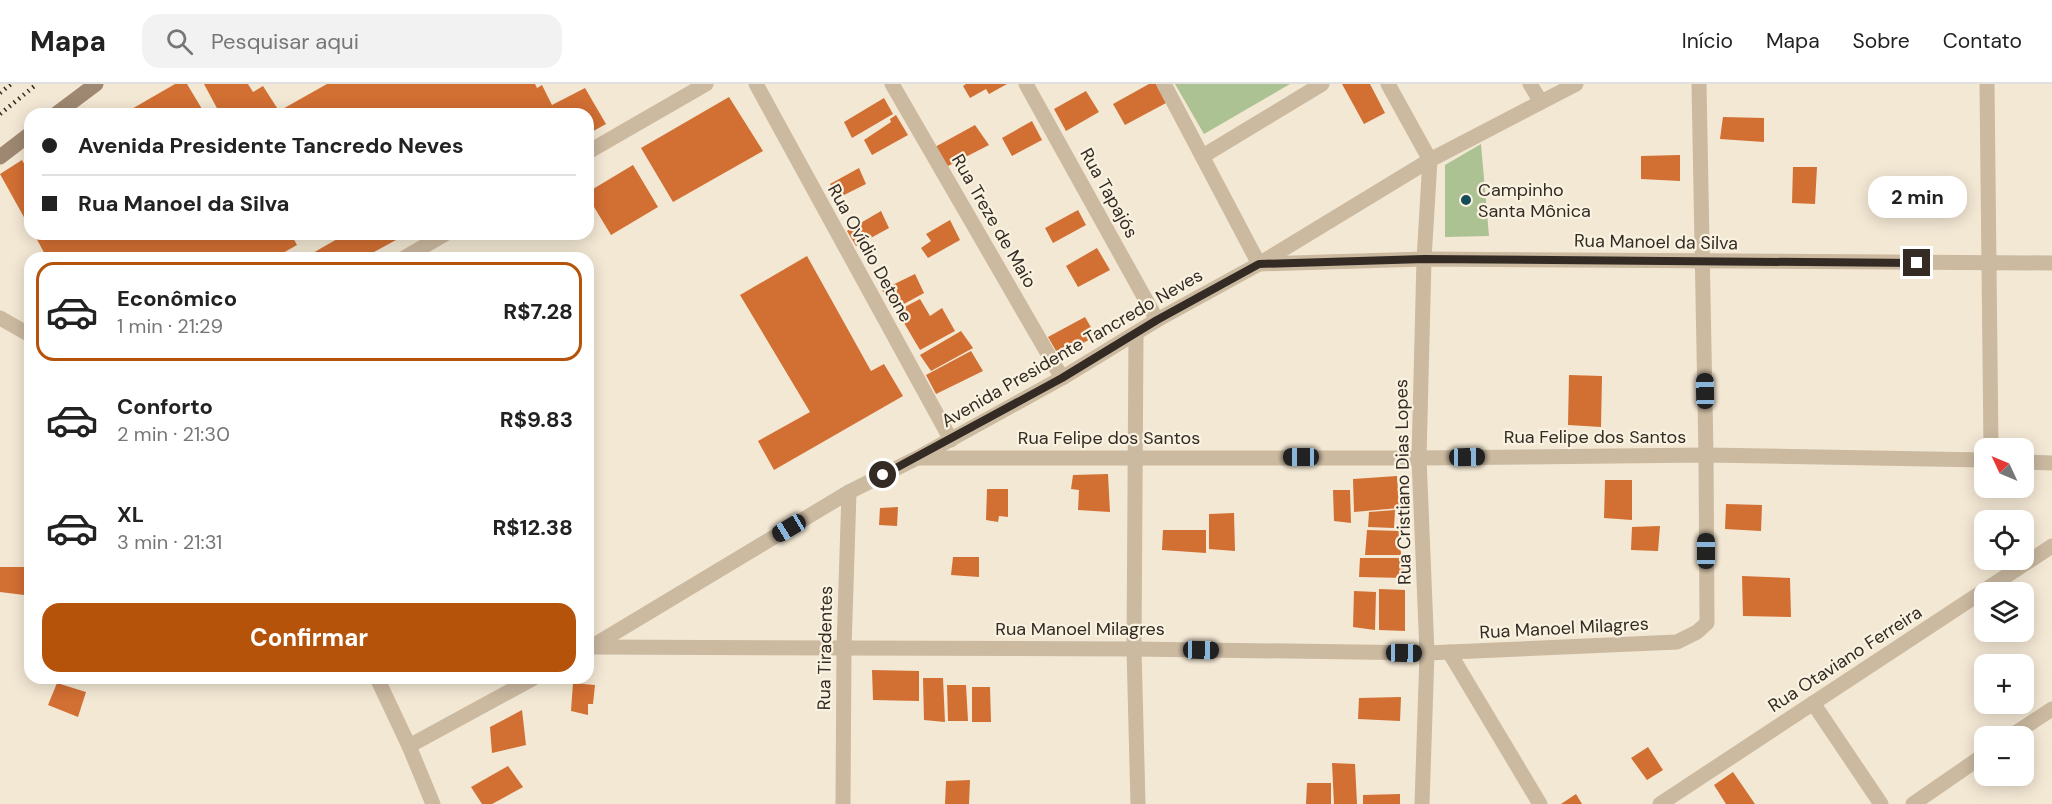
<!DOCTYPE html>
<html lang="pt">
<meta charset="utf-8">
<style>
:root{--surface:#fff;--page:#f2f2f2;--text:#222;--muted:#767676;--line:#e0e0e0;--accent:#b45309}
body{margin:0;font-family:"DM Sans",sans-serif;background:var(--page);color:var(--text);height:100vh;display:flex;flex-direction:column;font-size:22px;white-space:nowrap}
*{box-sizing:border-box;margin:0}
p{font-size:20px;color:var(--muted)}
.icon{flex:none;width:33px;height:33px;fill:none;stroke:currentColor;stroke-width:2;stroke-linecap:round;stroke-linejoin:round}
.map{position:relative;flex:1;overflow:hidden}
.panel{position:absolute;left:24px;top:168px;width:570px;height:432px;display:flex;flex-direction:column;background:var(--surface);border-radius:18px;box-shadow:0 3px 15px #0003}
.panel>*{flex:none}
.hud{position:absolute;left:24px;top:24px;width:570px;height:132px;border-radius:18px;box-shadow:0 3px 15px #0003;display:grid;align-content:center;height:132px;padding:0 18px;background:var(--surface)}
.needle{width:39px;rotate:314deg}
.fabs{position:absolute;left:1974px;top:354px;display:grid;gap:12px}
.fabs a{display:grid;place-items:center;width:60px;height:60px;border-radius:12px;background:var(--surface);box-shadow:0 3px 15px #0003;font-size:30px}
.end{position:absolute;width:27px;height:27px;margin:-14px;border:8px solid #342b24;background:#fff;box-shadow:0 0 0 3px #fff}
.from{border-radius:50%}
.bubble{position:absolute;height:42px;border-radius:18px;background:var(--surface);box-shadow:0 3px 15px #0003;font-size:20px;font-weight:700;line-height:42px;text-align:center}
.car{position:absolute;width:18px;height:36px;margin:-18px -9px;border-radius:8px;box-shadow:0 0 4px 2px #0007;background:linear-gradient(#222 24%,#8ab4d8 0 40%,#222 0 76%,#8ab4d8 0 86%,#222 0)}
.hud b{display:flex;align-items:center;gap:21px;height:57px;font-size:22px}
.hud b+b{border-top:2px solid var(--line)}
.hud i{width:15px;height:15px;background:var(--text)}
ul{padding:10px 0 0;list-style:none}
li{display:flex;align-items:center;gap:18px;height:99px;margin:0 12px 9px;padding:0 6px;border:3px solid transparent;border-radius:18px}
li div{flex:1}
li b{display:block;font-size:22px}
li em{font-style:normal;font-weight:700}
li.current{border-color:var(--accent)}
li>.icon{width:54px;height:54px;stroke-width:1.5}
.button{display:flex;gap:12px;margin-top:auto;padding:12px 18px}
.button a{flex:1;height:69px;border-radius:18px;background:var(--accent);color:#fff;font-size:24px;font-weight:700;line-height:69px;text-align:center}
header{display:flex;align-items:center;gap:36px;box-sizing:border-box;height:84px;padding:0 30px;background:var(--surface);border-bottom:2px solid var(--line)}
header strong{font-size:28px}
nav{display:flex;gap:33px;margin-inline-start:auto;font-size:21px}
.search{width:420px;height:54px;background:var(--page);display:flex;align-items:center;gap:15px;box-sizing:border-box;padding:0 21px;border-radius:18px;color:var(--muted);font-size:22px}
.map>svg:first-child{display:block}
.green{fill:#acc293}
.building{fill:#d26f33}
.lines{fill:none;stroke-linecap:round;stroke-linejoin:round}
.street{stroke:#cbb9a0;stroke-width:15}
.secondary{stroke:#9f8871;stroke-width:15}
.rail{stroke:#342b24;stroke-width:4.5;stroke-dasharray:1.5 4.5;stroke-linecap:butt}
.route{stroke:#342b24;stroke-width:8}
.poi-dot{fill:#164c59;stroke:#faf2e0;stroke-width:2}
.labels{text-anchor:middle;stroke-width:4.5;stroke-linejoin:round;paint-order:stroke}
.poi-label{font-size:18px;fill:#342b24;stroke:#faf2e0;text-anchor:start}
.street-label{font-size:18px;fill:#342b24;stroke:#faf2e0}
</style>
<header>
<strong>Mapa</strong>
<div class="search"><svg class="icon" aria-label="search" viewBox="0 0 24 24"><circle cx="10" cy="10" r="6"/><path d="M15 15l6 6"/></svg>Pesquisar aqui</div>
<nav><a>Início</a><a>Mapa</a><a>Sobre</a><a>Contato</a></nav>
</header>
<div class="map">
<svg width="2052" height="720" viewBox="0 0 2052 720">
<rect width="100%" height="100%" fill="#f3e8d4"/>
<g class="green">
<path d="M1175 0H1290L1204 50Z"/>
<path d="M1481 60 1489 152 1445 153V81Z"/>
</g>
<g class="building">
<path d="M175 0H187L205 30H123Z"/>
<path d="M204 0H248L253 8 263 2 279 27 327 0H535L537 4 542 1 552 21 585 4 606 40 588 50V30H214L219 28Z"/>
<path d="M966 0H1007L989 10 986 5 970 14 963 2Z"/>
<path d="M1149 0H1156L1166 19 1125 41 1113 20Z"/>
<path d="M1342 0H1370L1385 29 1364 40Z"/>
<path d="M1086 7 1099 28 1066 47 1054 25Z"/>
<path d="M729 13 763 67 673 118 641 64Z"/>
<path d="M884 14 893 30 852 54 844 38Z"/>
<path d="M896 31 908 51 872 71 864 56 891 38 890 35Z"/>
<path d="M1723 33 1764 34V58L1720 55Z"/>
<path d="M1032 37 1042 56 1012 72 1002 54Z"/>
<path d="M975 41 989 61 946 83 935 63Z"/>
<path d="M1680 71V97L1641 95V72Z"/>
<path d="M22 76 27 85 30 84V144L0 90Z"/>
<path d="M633 81 658 123 611 151 588 113V108Z"/>
<path d="M1793 83H1817L1815 120 1792 119Z"/>
<path d="M859 84 866 100 838 114 830 100Z"/>
<path d="M1078 126 1086 141 1053 159 1045 144Z"/>
<path d="M881 127 889 144 856 162 847 147Z"/>
<path d="M950 136 960 156 928 174 921 164 931 157 926 150Z"/>
<path d="M34 150H291L297 161 274 174H47Z"/>
<path d="M346 150H407L363 174H304Z"/>
<path d="M1097 164 1110 186 1078 203 1066 182Z"/>
<path d="M807 172 871 287 884 280 903 312 774 386 758 357 810 328 740 211Z"/>
<path d="M915 190 924 209 893 226 882 206Z"/>
<path d="M920 215 930 232 942 224 955 247 920 266 897 227Z"/>
<path d="M1085 233 1096 252 1059 272 1048 253Z"/>
<path d="M961 247 973 264 931 287 920 271Z"/>
<path d="M971 267 983 287 936 310 926 291Z"/>
<path d="M1569 291 1602 292 1601 343 1568 341Z"/>
<path d="M1108 390 1110 428 1078 426 1079 406 1071 405 1073 391Z"/>
<path d="M1397 392 1399 424 1354 428 1353 395Z"/>
<path d="M1605 396H1632V436L1604 434Z"/>
<path d="M987 405H1008V433L999 432 998 438 986 436Z"/>
<path d="M1333 406H1350L1351 439 1334 437Z"/>
<path d="M1726 420 1762 421 1761 447 1725 445Z"/>
<path d="M898 423 897 442 879 441 880 424Z"/>
<path d="M1395 426 1394 444 1368 443 1369 428Z"/>
<path d="M1234 429 1235 467 1209 465V430Z"/>
<path d="M1660 442 1658 467 1631 466 1632 443Z"/>
<path d="M1163 446H1206V469L1162 466Z"/>
<path d="M1367 446 1400 447 1401 471H1365Z"/>
<path d="M953 473H979V493L951 491Z"/>
<path d="M1360 474H1404V494L1359 493Z"/>
<path d="M0 483H26L24 511 0 508Z"/>
<path d="M1742 492 1790 494 1791 533 1743 532Z"/>
<path d="M1379 505 1405 506V547L1379 546Z"/>
<path d="M1354 507 1376 508 1375 546 1353 543Z"/>
<path d="M872 586 919 587V617L873 616Z"/>
<path d="M923 594H943L945 638 924 636Z"/>
<path d="M57 599 86 608 78 633 48 621Z"/>
<path d="M573 599 595 601 593 620H588V631L571 627Z"/>
<path d="M947 601H966L968 637H948Z"/>
<path d="M972 603H990L991 638H972Z"/>
<path d="M1401 613 1400 637 1358 635 1359 614Z"/>
<path d="M522 626 526 661 492 669 490 643Z"/>
<path d="M1648 663 1663 686 1647 696 1631 674Z"/>
<path d="M1332 679 1355 680 1357 720H1334Z"/>
<path d="M508 682 523 703 492 720H482L471 703Z"/>
<path d="M1733 688 1755 720H1726L1714 701Z"/>
<path d="M970 696 969 720H945L946 697Z"/>
<path d="M1307 699H1331V720H1306Z"/>
<path d="M1400 710V720H1363V711Z"/>
<path d="M1576 710 1582 720H1561Z"/>
</g>
<g class="lines">
<g class="street">
<path d="M756 0 951 356"/>
<path d="M892 0 1062 294"/>
<path d="M1026 0 1157 236"/>
<path d="M1164 0 1259 180 1424 175 2052 179"/>
<path d="M1388 0 1430 76 1424 175 1419 374 1427 569 1422 720"/>
<path d="M1530 0 1541 18"/>
<path d="M1987 0 1991 364"/>
<path d="M588 68 706 0"/>
<path d="M1203 72 1322 0"/>
<path d="M404 174 445 150"/>
<path d="M0 234 30 251"/>
<path d="M1136 250 1134 565 1138 720"/>
<path d="M920 374H1419L1706 371 1984 376"/>
<path d="M2024 378 2052 379"/>
<path d="M590 563 1134 565 1427 569 1677 558 1697 548 1707 539 1706 371 1699 0"/>
<path d="M591 563 849 408 917 374 1062 294 1157 236 1259 180 1430 76 1576 0"/>
<path d="M1449 568 1540 720"/>
<path d="M377 594 409 662 433 720"/>
<path d="M1813 619 1881 720"/>
<path d="M2011 652 2052 625"/>
<path d="M409 662 534 594"/>
<path d="M843 720 844 564 849 408"/>
<path d="M1660 720 2052 462"/>
<path d="M1913 720 1984 671"/>
</g>
<g class="secondary">
<path d="M56 30 96 0"/>
<path d="M0 73 30 50"/>
</g>
<g class="rail">
<path d="M0 9 11 0"/>
<path d="M0 30 37 0"/>
</g>
</g>
<g class="lines">
<path class="route" d="M883 391 1062 294 1157 236 1259 180 1424 175 1917 179"/>
</g>
<circle class="poi-dot" cx="1466" cy="116" r="6"/>
<g class="labels">
<g class="poi-label">
<text x="1478" y="112">Campinho<tspan x="1478" dy="21">Santa Mônica</tspan></text>
</g>
<g class="street-label">
<text transform="translate(1109 109) rotate(61)" y="6">Rua Tapajós</text>
<text transform="translate(994 137) rotate(60)" y="6">Rua Treze de Maio</text>
<text transform="translate(1656 158) rotate(1)" y="6">Rua Manoel da Silva</text>
<text transform="translate(870 169) rotate(61)" y="6">Rua Ovídio Detone</text>
<text transform="translate(1072 264) rotate(-30)" y="6">Avenida Presidente Tancredo Neves</text>
<text x="1595" y="359">Rua Felipe dos Santos</text>
<text x="1109" y="360">Rua Felipe dos Santos</text>
<text transform="translate(1403 398) rotate(-91)" y="6">Rua Cristiano Dias Lopes</text>
<text transform="translate(1564 544) rotate(-3)" y="6">Rua Manoel Milagres</text>
<text x="1080" y="551">Rua Manoel Milagres</text>
<text transform="translate(825 564) rotate(-89)" y="6">Rua Tiradentes</text>
<text transform="translate(1845 575) rotate(-33)" y="6">Rua Otaviano Ferreira</text>
</g>
</g>
</svg>
<div class="fabs">
<a><svg class="needle" viewBox="-14 -14 28 28"><path d="M0-13l5 13h-10z" fill="#e53935"/><path d="M0 13l5-13h-10z" fill="#767676"/></svg></a>
<a><svg class="icon" aria-label="locate" viewBox="0 0 24 24"><circle cx="12" cy="12" r="6"/><path d="M12 2v4M12 18v4M2 12h4M18 12h4"/></svg></a>
<a><svg class="icon" aria-label="layers" viewBox="0 0 24 24"><path d="M12 4l9 5-9 5-9-5zM3 14l9 5 9-5"/></svg></a>
<a>+</a>
<a>−</a>
</div>
<i class="end from" style="left:883px;top:391px"></i>
<i class="end" style="left:1917px;top:179px"></i>
<div class="bubble" style="left:1868px;top:92px;width:99px">2 min</div>
<i class="car" style="left:1705px;top:307px;rotate:359deg"></i>
<i class="car" style="left:1301px;top:373px;rotate:270deg"></i>
<i class="car" style="left:1467px;top:373px;rotate:89deg"></i>
<i class="car" style="left:789px;top:444px;rotate:239deg"></i>
<i class="car" style="left:1706px;top:467px;rotate:0deg"></i>
<i class="car" style="left:1201px;top:566px;rotate:91deg"></i>
<i class="car" style="left:1404px;top:569px;rotate:91deg"></i>
<div class="hud">
<b><i class="from"></i>Avenida Presidente Tancredo Neves</b>
<b><i></i>Rua Manoel da Silva</b>
</div>
<section class="panel">
<ul>
<li class="current"><svg class="icon" aria-label="car" viewBox="0 0 24 24"><path d="M5 17H2v-5l4-1 3-4h7l3 4 3 1v5h-3M9 17h6M6 11h13"/><circle cx="7" cy="17" r="2"/><circle cx="17" cy="17" r="2"/></svg><div><b>Econômico</b><p>1 min · 21:29</p></div><em>R$7.28</em></li>
<li><svg class="icon" aria-label="car" viewBox="0 0 24 24"><path d="M5 17H2v-5l4-1 3-4h7l3 4 3 1v5h-3M9 17h6M6 11h13"/><circle cx="7" cy="17" r="2"/><circle cx="17" cy="17" r="2"/></svg><div><b>Conforto</b><p>2 min · 21:30</p></div><em>R$9.83</em></li>
<li><svg class="icon" aria-label="car" viewBox="0 0 24 24"><path d="M5 17H2v-5l4-1 3-4h7l3 4 3 1v5h-3M9 17h6M6 11h13"/><circle cx="7" cy="17" r="2"/><circle cx="17" cy="17" r="2"/></svg><div><b>XL</b><p>3 min · 21:31</p></div><em>R$12.38</em></li>
</ul>
<div class="button"><a>Confirmar</a></div>
</section>
</div>
